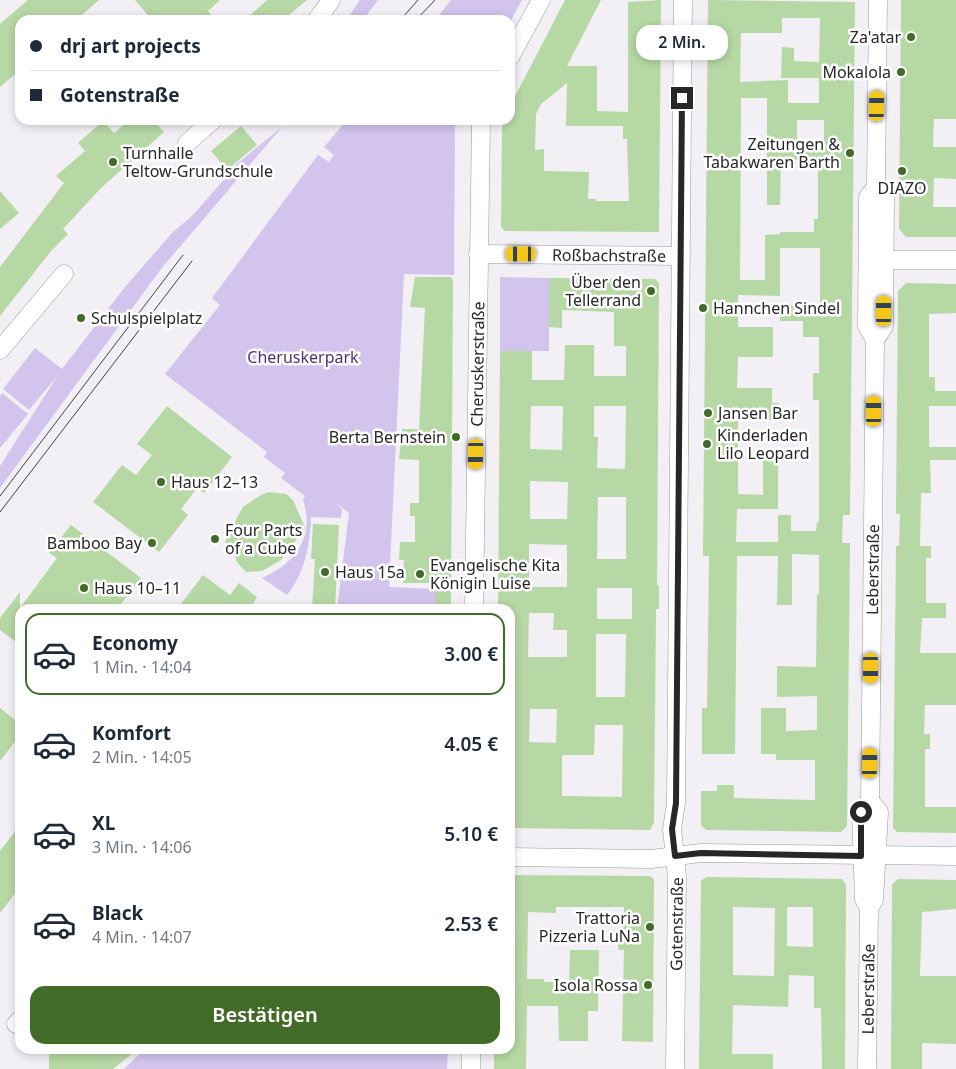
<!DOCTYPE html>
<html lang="de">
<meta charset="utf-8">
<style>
:root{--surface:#fff;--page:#f6f6f7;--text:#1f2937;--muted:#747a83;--line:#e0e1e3;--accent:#426b27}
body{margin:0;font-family:"Noto Sans",sans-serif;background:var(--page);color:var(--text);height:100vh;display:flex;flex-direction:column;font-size:19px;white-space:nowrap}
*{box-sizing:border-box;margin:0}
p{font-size:16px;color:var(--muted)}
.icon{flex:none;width:28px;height:28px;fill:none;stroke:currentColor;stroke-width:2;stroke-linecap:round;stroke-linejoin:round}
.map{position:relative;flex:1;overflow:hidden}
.side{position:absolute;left:15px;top:604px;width:500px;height:450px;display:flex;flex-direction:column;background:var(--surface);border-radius:15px;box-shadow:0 2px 8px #0003}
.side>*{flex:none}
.hud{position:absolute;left:15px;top:15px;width:500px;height:110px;border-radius:15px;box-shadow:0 2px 8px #0003;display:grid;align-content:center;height:110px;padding:0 15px;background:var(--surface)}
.end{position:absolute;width:22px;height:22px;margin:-11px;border:6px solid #272728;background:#fff;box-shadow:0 0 0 2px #fff}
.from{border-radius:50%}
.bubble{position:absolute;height:35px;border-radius:15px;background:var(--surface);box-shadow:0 2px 8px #0003;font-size:16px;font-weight:600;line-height:35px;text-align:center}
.car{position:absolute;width:15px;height:30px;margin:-15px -8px;border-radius:6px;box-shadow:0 0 4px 1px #0007;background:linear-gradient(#f5c518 24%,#345 0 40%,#f5c518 0 76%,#345 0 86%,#f5c518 0)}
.hud b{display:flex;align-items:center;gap:18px;height:48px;font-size:19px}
.hud b+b{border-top:1px solid var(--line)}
.hud i{width:12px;height:12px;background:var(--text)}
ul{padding:9px 0 0;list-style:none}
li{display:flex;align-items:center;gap:15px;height:82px;margin:0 10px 8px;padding:0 5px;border:2px solid transparent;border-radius:15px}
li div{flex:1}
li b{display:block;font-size:19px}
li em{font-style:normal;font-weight:600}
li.selected{border-color:var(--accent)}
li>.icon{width:45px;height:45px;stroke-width:1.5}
.button{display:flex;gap:10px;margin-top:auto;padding:10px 15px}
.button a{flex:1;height:58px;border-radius:15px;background:var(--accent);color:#fff;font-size:20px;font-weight:600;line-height:58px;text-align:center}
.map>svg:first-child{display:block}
.green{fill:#d2c4ed}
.building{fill:#b6d8a4;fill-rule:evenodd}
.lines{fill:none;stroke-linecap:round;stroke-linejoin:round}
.street-casing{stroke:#9a999d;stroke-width:19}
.street{stroke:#fff;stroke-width:18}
.tram{stroke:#424143;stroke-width:1}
.route{stroke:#272728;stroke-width:6}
.poi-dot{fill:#426b27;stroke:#fff;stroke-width:2}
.labels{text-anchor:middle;stroke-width:5;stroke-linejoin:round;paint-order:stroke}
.poi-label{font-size:16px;fill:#272728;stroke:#fff;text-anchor:start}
.street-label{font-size:16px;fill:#272728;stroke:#fff}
.park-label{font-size:16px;fill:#4d3273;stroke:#fff}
</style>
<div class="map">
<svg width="956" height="1069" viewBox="0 0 956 1069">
<rect width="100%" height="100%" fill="#f2f0f5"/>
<g class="green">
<path d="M360 0H378L363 20H346Z"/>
<path d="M451 0H522L510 22V20H435Z"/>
<path d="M347 120H459L455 127 454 275 404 274 389 587 435 589 451 605V609H337L349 513 333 501 342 509 341 518 311 517C310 546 305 572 287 595L262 578C296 563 315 537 303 500L305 496 281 478 285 473 264 457 267 452 165 374 220 305 212 298 318 155 329 162 334 155 324 147Z"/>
<path d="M282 127 161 269 0 488V466L58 375 29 410 3 389 35 348 62 369 125 287 173 232 192 216 230 173 228 171Z"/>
<path d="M500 277 549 278V351H500Z"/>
<path d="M2 393 28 414 0 448V396Z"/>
<path d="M145 1049H448L447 1069H124Z"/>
</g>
<g class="building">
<path d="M28 0H99L76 20H20V46L15 50 20 57V70L0 87V24Z"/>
<path d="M135 0H220L208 11 215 20H152Z"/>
<path d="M267 0H307L283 20H245Z"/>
<path d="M565 0H601L567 66H597V111L628 112V2L661 0 659 232 505 231 501 227 502 120H510V106ZM567 83 566 126H623V139H627L629 201H596V199H588L589 172 544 171V149L535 150 536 114 541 104Z"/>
<path d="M708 0 855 2 850 515H843L842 543H850L847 826 841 832 706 830 701 825V791H717V785H734V798L815 800V760H776V754H761V708H786V731L817 730V696L777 697V666L816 667 817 594H819V555L792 554V605H777L778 556H737L735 754H702V708H707L708 639 709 556H703ZM782 18H820L819 62 794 61V48L782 47 781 78H819V103H788V80L740 82 741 33H782ZM741 98H767V205H780L781 159 818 160V219H814V232H780V234L765 235V280H740ZM797 120H824V146L797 147ZM780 248H820V306L780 305V321H803V337H819V373H813V400H819V522H817L816 531H791V515H778V542H736L737 509H778V449H763V495L738 494V419L779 420V403H772V388H737L738 357H773V327H738V295L780 296Z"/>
<path d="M901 0H956V119H934L933 147H956V179L934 178 933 207H956V237H906L899 229Z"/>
<path d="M129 120H153L164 132 101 188 63 229 68 234 51 251 0 316V267L64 183 56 176 85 151 78 143 103 121 114 133Z"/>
<path d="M241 126 257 145 227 170 211 151Z"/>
<path d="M0 191 19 213 0 229Z"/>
<path d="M415 277H451L453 281 451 605H435V583H403L404 560H399L400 542H415V516H410V503H419V460L399 459 402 429H419L425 308 410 307Z"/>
<path d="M549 278 655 279 659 283 657 585H659V609H656L654 823 650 830 510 828V609H498L500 351H532V380H564L565 345H594V376H626V346H614V312L562 310V328L549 327ZM531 406H563L562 450 530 449ZM594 406H626L625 469 597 468 598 437H594ZM530 481 568 482 567 519H530ZM598 497H626V559H597ZM529 544 567 545V587H529ZM597 588H632V619H597ZM529 613H554L553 630H567V657H528ZM596 634H626L625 697H596ZM530 709H557L556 743 529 742ZM595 725H623L622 797 562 796V755H594Z"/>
<path d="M906 283 956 284V313L929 314V377H935V391H956V406H929V447H956V460H930L931 493H921L920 546H931V558H926V603H946V618H922L920 653H956V705H925L924 734H930V749H925V807H956V833L897 832 893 828 896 546H899L900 514H896L898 291Z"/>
<path d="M167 406 232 457 204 493 197 488 181 509 188 515 159 552 93 502 122 465 136 475 152 455 137 444Z"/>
<path d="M269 492 286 494 293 500 305 528 281 560 262 571 246 572 237 562 234 554 235 545 225 543 228 534 243 507 261 495Z"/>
<path d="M313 524 339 525 335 609H312L315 559H311Z"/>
<path d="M71 525 141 578 117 609H20V645L0 630V618L20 592V608L57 558 49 553Z"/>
<path d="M203 575 230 595 239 583 257 597 250 609H177Z"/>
<path d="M0 708 20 724V735L0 761Z"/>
<path d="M20 825V887L0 913V851Z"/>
<path d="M510 875 650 876 654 879 653 1042 622 1041 624 950H618V936H623L624 907H556V913L528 912 527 979H544V982H569L570 950H599L598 1011H588V1041H559L558 1006H527L526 1069H494V1049H510Z"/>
<path d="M706 877 842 879 846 885 845 1069H822L821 1008H814V976L789 975 788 1007 733 1005 732 1054H773V1069H699L701 881ZM733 907 775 908 774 976 733 975ZM787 907H813V947L787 946Z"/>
<path d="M898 879 956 880V909L922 912 920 976H956V1044L922 1043V1069H891L892 884Z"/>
<path d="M49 1049H138L113 1069H49Z"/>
</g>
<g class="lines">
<defs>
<g id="street">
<path d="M317 20 331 0"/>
<path d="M510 57 541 0"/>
<path d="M187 143 213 120"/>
<path id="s1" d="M478 254 681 256"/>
<path d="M873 260H956"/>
<path d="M875 340 884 326 885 197 876 187"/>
<path d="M0 350 64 274"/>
<path id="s2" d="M474 609 481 120"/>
<path d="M510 857 651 859 701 853 956 856"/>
<path d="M869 908 874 900 879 812 870 801"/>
<path d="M16 1024 20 1020"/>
<path d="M471 1069V1049"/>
<path id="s3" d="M675 1069 677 877 672 829 676 803 683 0"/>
<path id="s4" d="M867 1069 869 908 864 899 861 812 870 801 875 340 867 326 868 197 876 187 878 0"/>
</g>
</defs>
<use href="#street" class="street-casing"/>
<use href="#street" class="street"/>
<g class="tram">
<path d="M403 17 418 0"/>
<path d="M416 20 435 0"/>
<path d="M0 496 183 255"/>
<path d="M0 512 192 261"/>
</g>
</g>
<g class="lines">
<path class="route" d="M682 98 676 803 672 829 675 856 701 853 861 856V812"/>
</g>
<g class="poi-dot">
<circle cx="911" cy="37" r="5"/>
<circle cx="901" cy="72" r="5"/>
<circle cx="850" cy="153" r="5"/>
<circle cx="113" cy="162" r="5"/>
<circle cx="902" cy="171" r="5"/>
<circle cx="651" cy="291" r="5"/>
<circle cx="703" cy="308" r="5"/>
<circle cx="81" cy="318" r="5"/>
<circle cx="708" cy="413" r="5"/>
<circle cx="456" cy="437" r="5"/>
<circle cx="707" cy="444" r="5"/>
<circle cx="161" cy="482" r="5"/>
<circle cx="215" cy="539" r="5"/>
<circle cx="152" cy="543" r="5"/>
<circle cx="325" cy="572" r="5"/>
<circle cx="420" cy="574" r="5"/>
<circle cx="84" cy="588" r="5"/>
<circle cx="650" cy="927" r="5"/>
<circle cx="648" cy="985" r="5"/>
</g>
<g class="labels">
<g class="poi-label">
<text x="901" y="43" text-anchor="end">Za'atar</text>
<text x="891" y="78" text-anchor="end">Mokalola</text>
<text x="840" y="150" text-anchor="end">Zeitungen &amp;<tspan x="840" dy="18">Tabakwaren Barth</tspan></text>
<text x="123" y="159">Turnhalle<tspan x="123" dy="18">Teltow-Grundschule</tspan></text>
<text x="902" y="194" text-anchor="middle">DIAZO</text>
<text x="641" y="288" text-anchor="end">Über den<tspan x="641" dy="18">Tellerrand</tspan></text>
<text x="713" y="314">Hannchen Sindel</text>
<text x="91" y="324">Schulspielplatz</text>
<text x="718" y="419">Jansen Bar</text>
<text x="717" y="441">Kinderladen<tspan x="717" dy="18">Lilo Leopard</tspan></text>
<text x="446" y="443" text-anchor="end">Berta Bernstein</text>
<text x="171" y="488">Haus 12–13</text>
<text x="225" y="536">Four Parts<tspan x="225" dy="18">of a Cube</tspan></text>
<text x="142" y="549" text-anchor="end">Bamboo Bay</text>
<text x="430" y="571">Evangelische Kita<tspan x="430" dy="18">Königin Luise</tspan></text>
<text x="335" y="578">Haus 15a</text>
<text x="94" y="594">Haus 10–11</text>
<text x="640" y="924" text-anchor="end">Trattoria<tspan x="640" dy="18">Pizzeria LuNa</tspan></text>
<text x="638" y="991" text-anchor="end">Isola Rossa</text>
</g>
<g class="street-label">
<text dy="6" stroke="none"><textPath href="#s1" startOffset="131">Roßbachstraße</textPath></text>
<text dy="6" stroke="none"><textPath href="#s2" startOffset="245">Cheruskerstraße</textPath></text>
<text dy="6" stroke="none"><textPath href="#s4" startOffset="504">Leberstraße</textPath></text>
<text dy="6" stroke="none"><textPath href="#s3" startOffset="145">Gotenstraße</textPath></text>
<text dy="6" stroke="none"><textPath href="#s4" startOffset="80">Leberstraße</textPath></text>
</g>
<g class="park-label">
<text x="303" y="363">Cheruskerpark</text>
</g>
</g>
</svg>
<i class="end from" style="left:861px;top:812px"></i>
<i class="end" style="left:682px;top:98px"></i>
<div class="bubble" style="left:636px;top:25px;width:92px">2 Min.</div>
<i class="car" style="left:877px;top:106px;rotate:1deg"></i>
<i class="car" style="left:521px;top:254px;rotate:270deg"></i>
<i class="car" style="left:884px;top:311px;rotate:0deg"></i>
<i class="car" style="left:874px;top:411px;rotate:0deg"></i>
<i class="car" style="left:476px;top:454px;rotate:181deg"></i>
<i class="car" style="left:871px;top:668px;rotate:180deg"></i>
<i class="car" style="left:870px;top:763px;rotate:1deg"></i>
<div class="hud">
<b><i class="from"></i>drj art projects</b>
<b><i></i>Gotenstraße</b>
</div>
<section class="side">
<ul>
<li class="selected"><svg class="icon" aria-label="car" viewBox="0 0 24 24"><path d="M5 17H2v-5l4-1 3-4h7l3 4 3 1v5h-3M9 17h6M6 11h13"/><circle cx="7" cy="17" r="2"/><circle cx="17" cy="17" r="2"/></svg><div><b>Economy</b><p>1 Min. · 14:04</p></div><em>3.00 €</em></li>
<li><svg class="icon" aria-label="car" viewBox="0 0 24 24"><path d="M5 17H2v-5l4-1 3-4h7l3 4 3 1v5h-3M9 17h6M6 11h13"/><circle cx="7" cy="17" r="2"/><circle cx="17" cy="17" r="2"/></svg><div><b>Komfort</b><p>2 Min. · 14:05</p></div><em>4.05 €</em></li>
<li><svg class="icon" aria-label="car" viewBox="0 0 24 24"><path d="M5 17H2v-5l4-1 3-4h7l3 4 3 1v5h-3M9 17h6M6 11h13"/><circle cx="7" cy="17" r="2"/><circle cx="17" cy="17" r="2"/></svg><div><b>XL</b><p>3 Min. · 14:06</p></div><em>5.10 €</em></li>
<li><svg class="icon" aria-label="car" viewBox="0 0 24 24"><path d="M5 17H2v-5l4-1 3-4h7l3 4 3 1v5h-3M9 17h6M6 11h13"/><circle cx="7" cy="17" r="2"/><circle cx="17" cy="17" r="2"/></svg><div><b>Black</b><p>4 Min. · 14:07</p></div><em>2.53 €</em></li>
</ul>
<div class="button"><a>Bestätigen</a></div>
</section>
</div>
